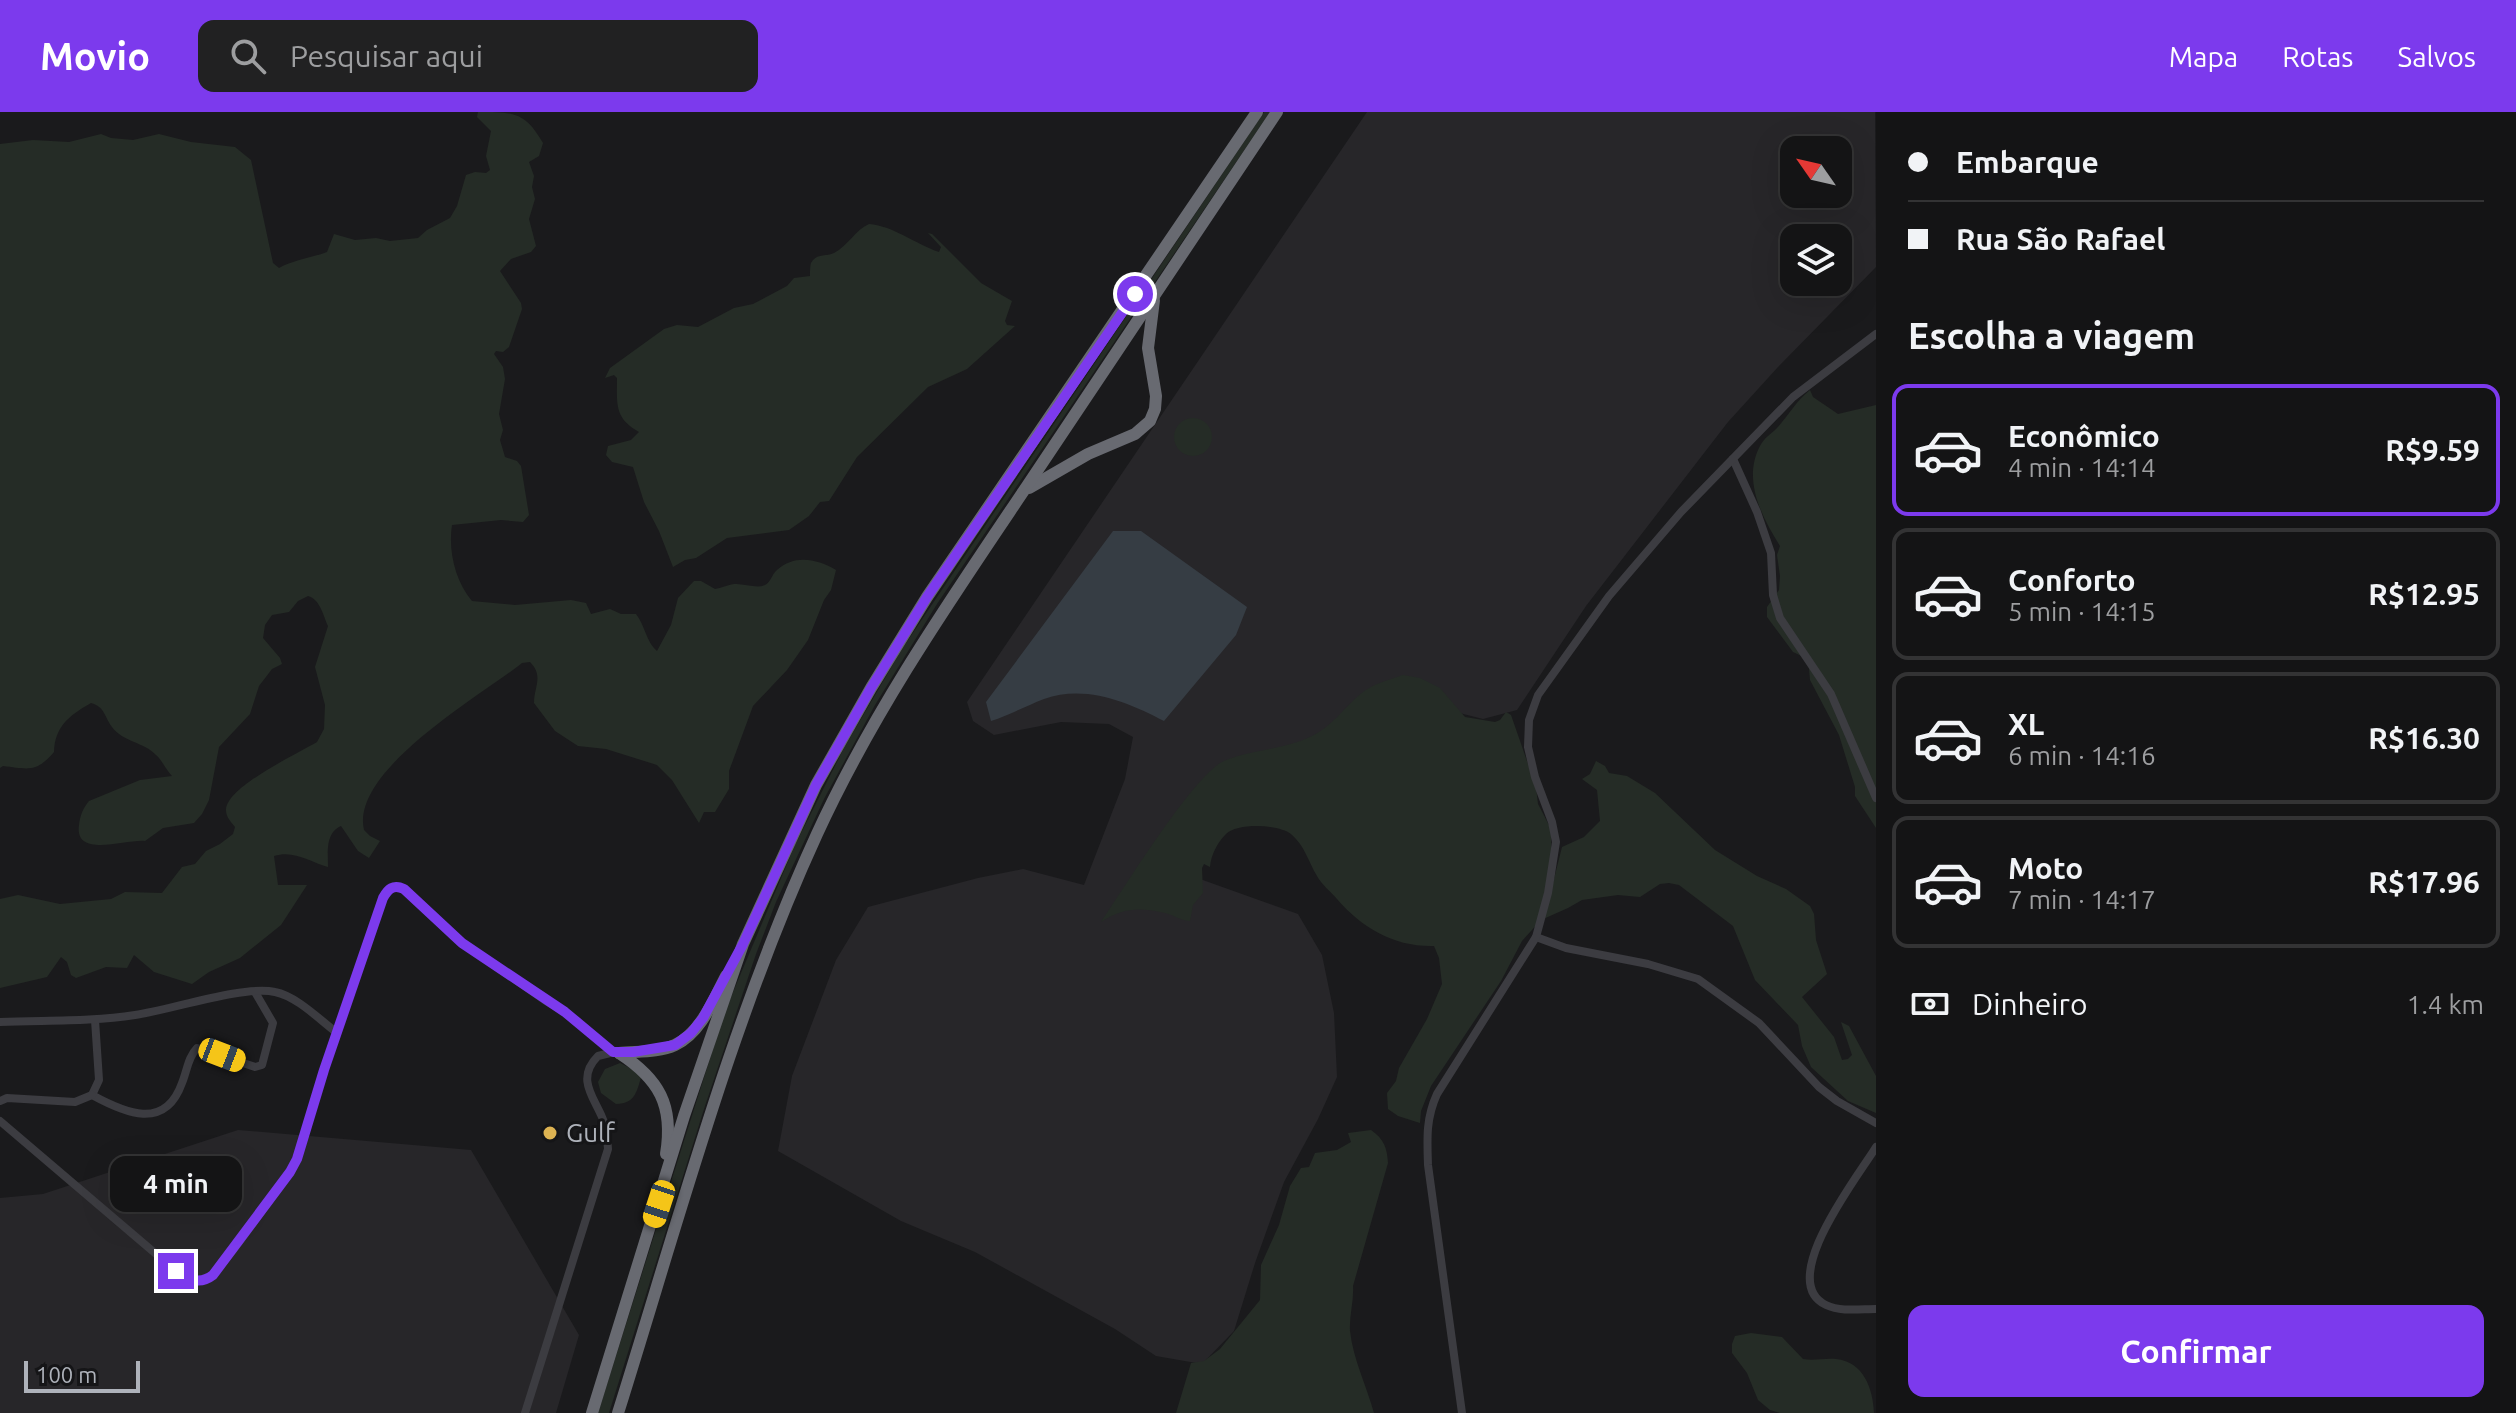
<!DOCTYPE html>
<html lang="pt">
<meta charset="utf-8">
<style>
:root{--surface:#141415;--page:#212122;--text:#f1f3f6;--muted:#9d9ea0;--line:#333334;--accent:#7c3aed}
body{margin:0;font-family:Ubuntu,sans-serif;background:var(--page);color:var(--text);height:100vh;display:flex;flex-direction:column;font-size:30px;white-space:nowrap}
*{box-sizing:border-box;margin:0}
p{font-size:26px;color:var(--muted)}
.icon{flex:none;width:44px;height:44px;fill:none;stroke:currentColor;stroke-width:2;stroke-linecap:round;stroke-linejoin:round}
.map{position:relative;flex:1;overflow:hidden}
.side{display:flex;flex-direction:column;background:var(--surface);width:640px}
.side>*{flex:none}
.guide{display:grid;align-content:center;height:176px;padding:0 32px;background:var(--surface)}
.needle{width:52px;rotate:304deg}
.fabs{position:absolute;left:1780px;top:24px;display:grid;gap:16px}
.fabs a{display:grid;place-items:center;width:72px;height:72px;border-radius:16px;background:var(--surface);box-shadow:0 8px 32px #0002,0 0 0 2px var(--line);font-size:40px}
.scale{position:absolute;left:24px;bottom:20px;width:116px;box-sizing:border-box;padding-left:8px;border:4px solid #aeb2ba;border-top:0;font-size:22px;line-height:28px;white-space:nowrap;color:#aeb2ba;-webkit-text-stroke:6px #151517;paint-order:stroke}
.end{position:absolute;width:36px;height:36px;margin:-18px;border:10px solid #7c3aed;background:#fff;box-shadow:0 0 0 4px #fff}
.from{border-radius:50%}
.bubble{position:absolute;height:56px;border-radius:16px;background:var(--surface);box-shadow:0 8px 32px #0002,0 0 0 2px var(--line);font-size:26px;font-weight:700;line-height:56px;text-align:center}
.car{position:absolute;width:24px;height:48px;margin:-24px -12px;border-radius:10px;box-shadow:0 0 6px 2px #0007;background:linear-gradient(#f5c518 24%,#345 0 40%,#f5c518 0 76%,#345 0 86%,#f5c518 0)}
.guide b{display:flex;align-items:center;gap:28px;height:76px;font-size:30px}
.guide b+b{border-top:2px solid var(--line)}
.guide i{width:20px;height:20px;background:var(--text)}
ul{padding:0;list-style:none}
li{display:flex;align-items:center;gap:24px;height:132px;margin:0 16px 12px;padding:0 16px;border:4px solid var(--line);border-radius:16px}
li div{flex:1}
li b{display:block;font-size:30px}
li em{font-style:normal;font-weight:700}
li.selected{border-color:var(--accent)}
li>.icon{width:72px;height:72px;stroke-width:1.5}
h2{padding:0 32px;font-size:36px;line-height:96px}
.pay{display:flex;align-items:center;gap:20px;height:88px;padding:0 32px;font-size:30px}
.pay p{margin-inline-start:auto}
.cta{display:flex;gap:16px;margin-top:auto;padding:16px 32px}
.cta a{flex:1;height:92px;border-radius:16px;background:var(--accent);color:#fff;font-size:32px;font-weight:700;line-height:92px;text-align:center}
header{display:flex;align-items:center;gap:48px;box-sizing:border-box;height:112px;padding:0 40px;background:var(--accent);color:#fff}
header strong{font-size:38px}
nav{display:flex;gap:44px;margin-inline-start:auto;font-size:28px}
.search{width:560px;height:72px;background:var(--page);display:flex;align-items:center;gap:20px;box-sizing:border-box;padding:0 28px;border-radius:16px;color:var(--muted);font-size:30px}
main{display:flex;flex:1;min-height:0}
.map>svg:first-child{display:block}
.built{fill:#272629;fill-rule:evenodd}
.green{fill:#252c26}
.water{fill:#363d44}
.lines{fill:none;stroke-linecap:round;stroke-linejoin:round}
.minor{stroke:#3c3c41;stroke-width:8}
.highway{stroke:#686a71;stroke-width:12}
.route{stroke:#7c3aed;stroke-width:10}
.poi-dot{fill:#ddb352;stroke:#151517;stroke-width:3}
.labels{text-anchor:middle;stroke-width:6;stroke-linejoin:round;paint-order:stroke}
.poi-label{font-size:26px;fill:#aeb2ba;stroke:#151517;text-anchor:start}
</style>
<header>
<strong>Movio</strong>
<div class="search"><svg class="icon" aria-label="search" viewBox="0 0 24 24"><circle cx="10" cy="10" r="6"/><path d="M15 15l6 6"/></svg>Pesquisar aqui</div>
<nav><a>Mapa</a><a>Rotas</a><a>Salvos</a></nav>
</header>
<main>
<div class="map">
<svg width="1876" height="1301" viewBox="0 0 1876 1301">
<rect width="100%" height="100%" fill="#1a1a1c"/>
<g class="built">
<path d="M1367 0H1875L1876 155 1778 255 1728 310 1586 494 1517 598 1483 607 1440 596 1356 611 1211 661 1200 767 1298 802 1322 843 1334 901 1337 965 1318 1007 1284 1070 1255 1151 1234 1219 1202 1252 1156 1244 1115 1217 975 1140 901 1109 778 1039 792 964 836 848 868 795 978 766 1023 757 1084 773 1125 667 1133 625 1109 612 1061 610 994 623 973 609 967 590ZM1794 38H1838V82H1794ZM1794 126H1838V170H1794Z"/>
<path d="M238 1018 471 1038 579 1223 556 1301H0V1086L43 1082Z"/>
</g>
<g class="green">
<path d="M478 0C514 0 525 0 543 31L539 44 529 50 534 64 532 75 535 87 529 107 536 134 531 140 511 147 500 159 521 191 522 197 509 235 503 240 496 239 494 242 503 255 505 267 499 302 503 318 500 328 505 345 517 349 521 354 529 403 523 410 501 408 452 413C448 438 455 469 472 489L515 493 571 488 586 491 591 502 610 497 621 502H636C645 513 646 530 657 539L671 513 678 486 694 469H701L715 477C721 476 728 473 734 472 743 471 757 477 765 473 771 470 772 462 777 458 795 442 817 447 836 458L831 478 824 488 808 528 787 558 753 594 729 659V677L715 700H704L699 711 672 668 657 653 606 637 578 634 555 619 534 591C534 575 544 564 530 550L522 551C482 583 350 658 364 718L370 724 380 729 369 746 358 739 341 714C325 721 328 741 328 755 309 750 295 738 274 744L278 773H307L281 813 240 846 209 860 192 872 154 860 134 843 127 856 106 855 76 866 71 863 67 850 61 845 47 865 0 876V787L18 783 60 792 111 787 125 780 162 781 182 755 195 752 206 739 220 732 233 722 235 715C231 710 226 705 226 698 226 675 297 642 317 630L324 617 325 593 315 555 328 514C323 503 320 487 308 484L298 489 289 500 272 503 265 513 263 526 280 546 282 552 272 557 259 574 250 602 219 635 209 688 202 702 194 711 163 716 145 729C126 727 74 747 79 713 80 704 83 696 89 689L140 668 172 664C166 658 162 648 156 643 144 630 123 630 112 615 104 604 105 595 91 591 68 604 55 615 54 640 36 661 29 657 3 654L0 656V32L33 28 69 30 101 22 111 26 133 28 159 22 191 30 235 35 251 48 273 151 279 156C293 148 311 146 327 140L334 122 355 128 376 126 390 129 418 126 427 118 450 106 457 94 466 63 475 60 486 61 490 58 486 44 491 19 477 5Z"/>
<path d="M1264 0H1270L937 492 875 593 824 687 776 790 756 842 704 997 609 1301H598L725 899 795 733 844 636 902 537Z"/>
<path d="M869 112C894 114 915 132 939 140L941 135 928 121 932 122 981 171 1012 189 1005 209 1007 213 1015 214 967 257 928 275 857 345 829 389 820 390 809 404 789 418 727 426 696 446 685 448 673 455 659 419 644 390 633 355 612 350 606 343 608 334 631 328 639 320C614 306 617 292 617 266L614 263 605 266 610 256 664 217 677 213 698 215 734 196 753 192 787 174 794 166 810 164C810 161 810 154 811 151 816 141 826 145 834 141 848 134 855 118 869 112Z"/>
<path d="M1810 278 1813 285 1838 302 1876 293V716L1855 684V675L1839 623 1810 568 1808 547 1793 540 1767 505V495L1779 478 1780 464 1777 443 1780 434C1762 405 1742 368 1760 334 1764 326 1771 322 1777 316 1789 303 1796 289 1810 278Z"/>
<circle cx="1193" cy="325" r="19"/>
<path d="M1403 563 1420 566 1440 576 1465 605 1495 610 1500 608 1506 600 1511 603 1536 675 1538 692 1551 717 1552 775 1562 735 1584 725 1600 709 1597 678 1582 667 1590 662 1596 649 1605 654 1609 661 1627 664 1655 681 1715 738 1757 764 1786 777 1810 794 1814 802 1816 828 1827 862 1802 885 1834 925 1842 948 1848 947 1852 943 1841 910 1849 914 1876 964V1001L1848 989 1811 955 1802 934 1798 913 1755 868 1733 814 1679 773 1669 771 1660 772 1640 785 1618 783 1582 788 1568 796 1541 808 1522 829 1501 869 1431 974 1421 999 1420 1011 1398 1004 1388 997 1387 981 1396 969 1399 956 1427 907 1442 872 1439 846 1434 834C1394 835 1362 816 1337 787 1330 779 1322 773 1317 764 1308 749 1305 734 1291 722 1278 712 1237 711 1226 722 1217 731 1211 743 1210 755L1204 752 1202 756 1203 781 1193 793 1190 809C1181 809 1174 803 1165 801 1140 795 1122 796 1101 810 1123 778 1194 662 1224 649 1252 637 1284 638 1312 624 1333 614 1346 593 1363 580 1375 571 1389 568 1403 563Z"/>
<path d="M620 951 642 962C637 978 636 992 616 992L601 981 598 970 605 957Z"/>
<path d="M1371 1018C1384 1027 1387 1036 1388 1051L1353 1174C1354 1189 1349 1204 1350 1219 1353 1247 1367 1275 1374 1301H1176L1191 1251 1204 1249 1220 1237 1260 1188 1261 1153 1279 1113 1290 1074 1301 1056 1309 1055 1315 1041 1337 1038 1351 1030 1348 1021Z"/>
<path d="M1751 1221 1782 1225 1803 1247C1814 1249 1824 1246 1836 1247 1864 1250 1873 1277 1874 1301H1780L1770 1298 1758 1288 1747 1261 1732 1241V1232L1735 1224Z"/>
</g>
<path class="water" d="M1113 419H1141L1247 495 1236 523 1164 609C1128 590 1085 572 1044 587 1026 594 1009 603 991 609L986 590Z"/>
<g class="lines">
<g class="minor">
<path d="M1733 347 1757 400 1771 441 1773 483 1780 506 1831 582 1876 686"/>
<path d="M1536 825 1566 836 1648 852 1698 867 1759 911 1819 975 1837 989 1876 1011"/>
<path d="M95 908 99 968 92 983C125 1001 165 1019 182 971 187 959 188 945 197 936L255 955 262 953 273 911 255 880"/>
<path d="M0 910C45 908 91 910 135 903 171 898 243 873 275 880 296 884 319 907 336 920"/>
<path d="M0 989 7 986 75 990 92 983"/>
<path d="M0 1009 176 1159C185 1165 194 1172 205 1168 220 1162 276 1078 290 1060L297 1047 324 958 383 786 387 779 397 774 409 781 462 831 546 889 565 900 613 940"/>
<path d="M1876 1035C1859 1063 1775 1169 1826 1193 1841 1200 1860 1197 1876 1197"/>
<path d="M525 1301 608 1037C607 1026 607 1015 602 1005 593 984 576 966 598 944L614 940"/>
<path d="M1462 1301 1428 1053C1427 1026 1426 1006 1437 982L1536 825 1548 781 1556 730 1552 710 1535 665 1528 635 1529 608 1538 583 1609 484 1681 400 1793 285 1876 222"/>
</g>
<g class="highway">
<path d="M1029 376 1088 342 1135 322 1150 309 1155 297 1156 284 1148 236 1154 188"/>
<path d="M619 941C636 939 658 941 675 933 701 921 714 887 726 864"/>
<path d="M619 941C659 967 674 993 666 1042"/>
<path d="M592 1301 684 1004 743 832 816 673 871 576 927 485 1257 0"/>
<path d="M618 1301C679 1107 732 907 817 722 874 598 951 487 1027 374 1110 250 1193 125 1277 0"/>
</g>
</g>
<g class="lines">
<path class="route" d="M176 1159C189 1168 200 1173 213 1163L290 1060 297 1047 324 958 383 786C388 777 393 772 404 777L462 831 565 900 613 940H633L675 933 691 921 703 906 743 832 816 673 871 576 927 485 1135 182"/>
</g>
<circle class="poi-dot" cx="550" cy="1021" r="8"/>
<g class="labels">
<g class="poi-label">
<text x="566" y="1030">Gulf</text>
</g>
</g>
</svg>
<div class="fabs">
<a><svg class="needle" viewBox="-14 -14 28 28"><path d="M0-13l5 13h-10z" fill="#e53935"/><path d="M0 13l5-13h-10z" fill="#9d9ea0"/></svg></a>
<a><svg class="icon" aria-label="layers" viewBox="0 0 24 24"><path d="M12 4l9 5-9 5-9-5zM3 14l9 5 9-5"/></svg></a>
</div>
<div class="scale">100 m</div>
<i class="end from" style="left:1135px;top:182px"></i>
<i class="end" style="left:176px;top:1159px"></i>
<div class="bubble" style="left:110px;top:1044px;width:132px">4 min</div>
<i class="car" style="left:222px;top:943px;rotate:111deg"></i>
<i class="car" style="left:659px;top:1092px;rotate:198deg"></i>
</div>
<section class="side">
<div class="guide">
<b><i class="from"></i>Embarque</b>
<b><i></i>Rua São Rafael</b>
</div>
<h2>Escolha a viagem</h2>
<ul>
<li class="selected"><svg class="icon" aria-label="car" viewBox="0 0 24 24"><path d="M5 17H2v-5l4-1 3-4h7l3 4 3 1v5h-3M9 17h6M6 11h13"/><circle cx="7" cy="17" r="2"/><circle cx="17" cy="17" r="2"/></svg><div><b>Econômico</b><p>4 min · 14:14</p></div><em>R$9.59</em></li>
<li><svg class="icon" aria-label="car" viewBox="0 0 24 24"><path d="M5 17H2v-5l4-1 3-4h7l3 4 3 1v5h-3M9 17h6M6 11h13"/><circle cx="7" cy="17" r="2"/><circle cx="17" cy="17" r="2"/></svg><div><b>Conforto</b><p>5 min · 14:15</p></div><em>R$12.95</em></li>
<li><svg class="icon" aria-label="car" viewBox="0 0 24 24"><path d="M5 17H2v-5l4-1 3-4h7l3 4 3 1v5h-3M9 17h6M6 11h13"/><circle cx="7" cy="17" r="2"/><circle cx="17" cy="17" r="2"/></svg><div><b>XL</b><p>6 min · 14:16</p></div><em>R$16.30</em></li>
<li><svg class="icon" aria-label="car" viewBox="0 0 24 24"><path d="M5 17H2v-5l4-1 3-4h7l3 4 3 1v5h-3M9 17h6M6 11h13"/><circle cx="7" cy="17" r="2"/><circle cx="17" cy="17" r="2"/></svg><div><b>Moto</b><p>7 min · 14:17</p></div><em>R$17.96</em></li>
</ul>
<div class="pay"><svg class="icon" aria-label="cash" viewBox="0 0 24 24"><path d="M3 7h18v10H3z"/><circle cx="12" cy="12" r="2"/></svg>Dinheiro<p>1.4 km</p></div>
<div class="cta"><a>Confirmar</a></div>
</section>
</main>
